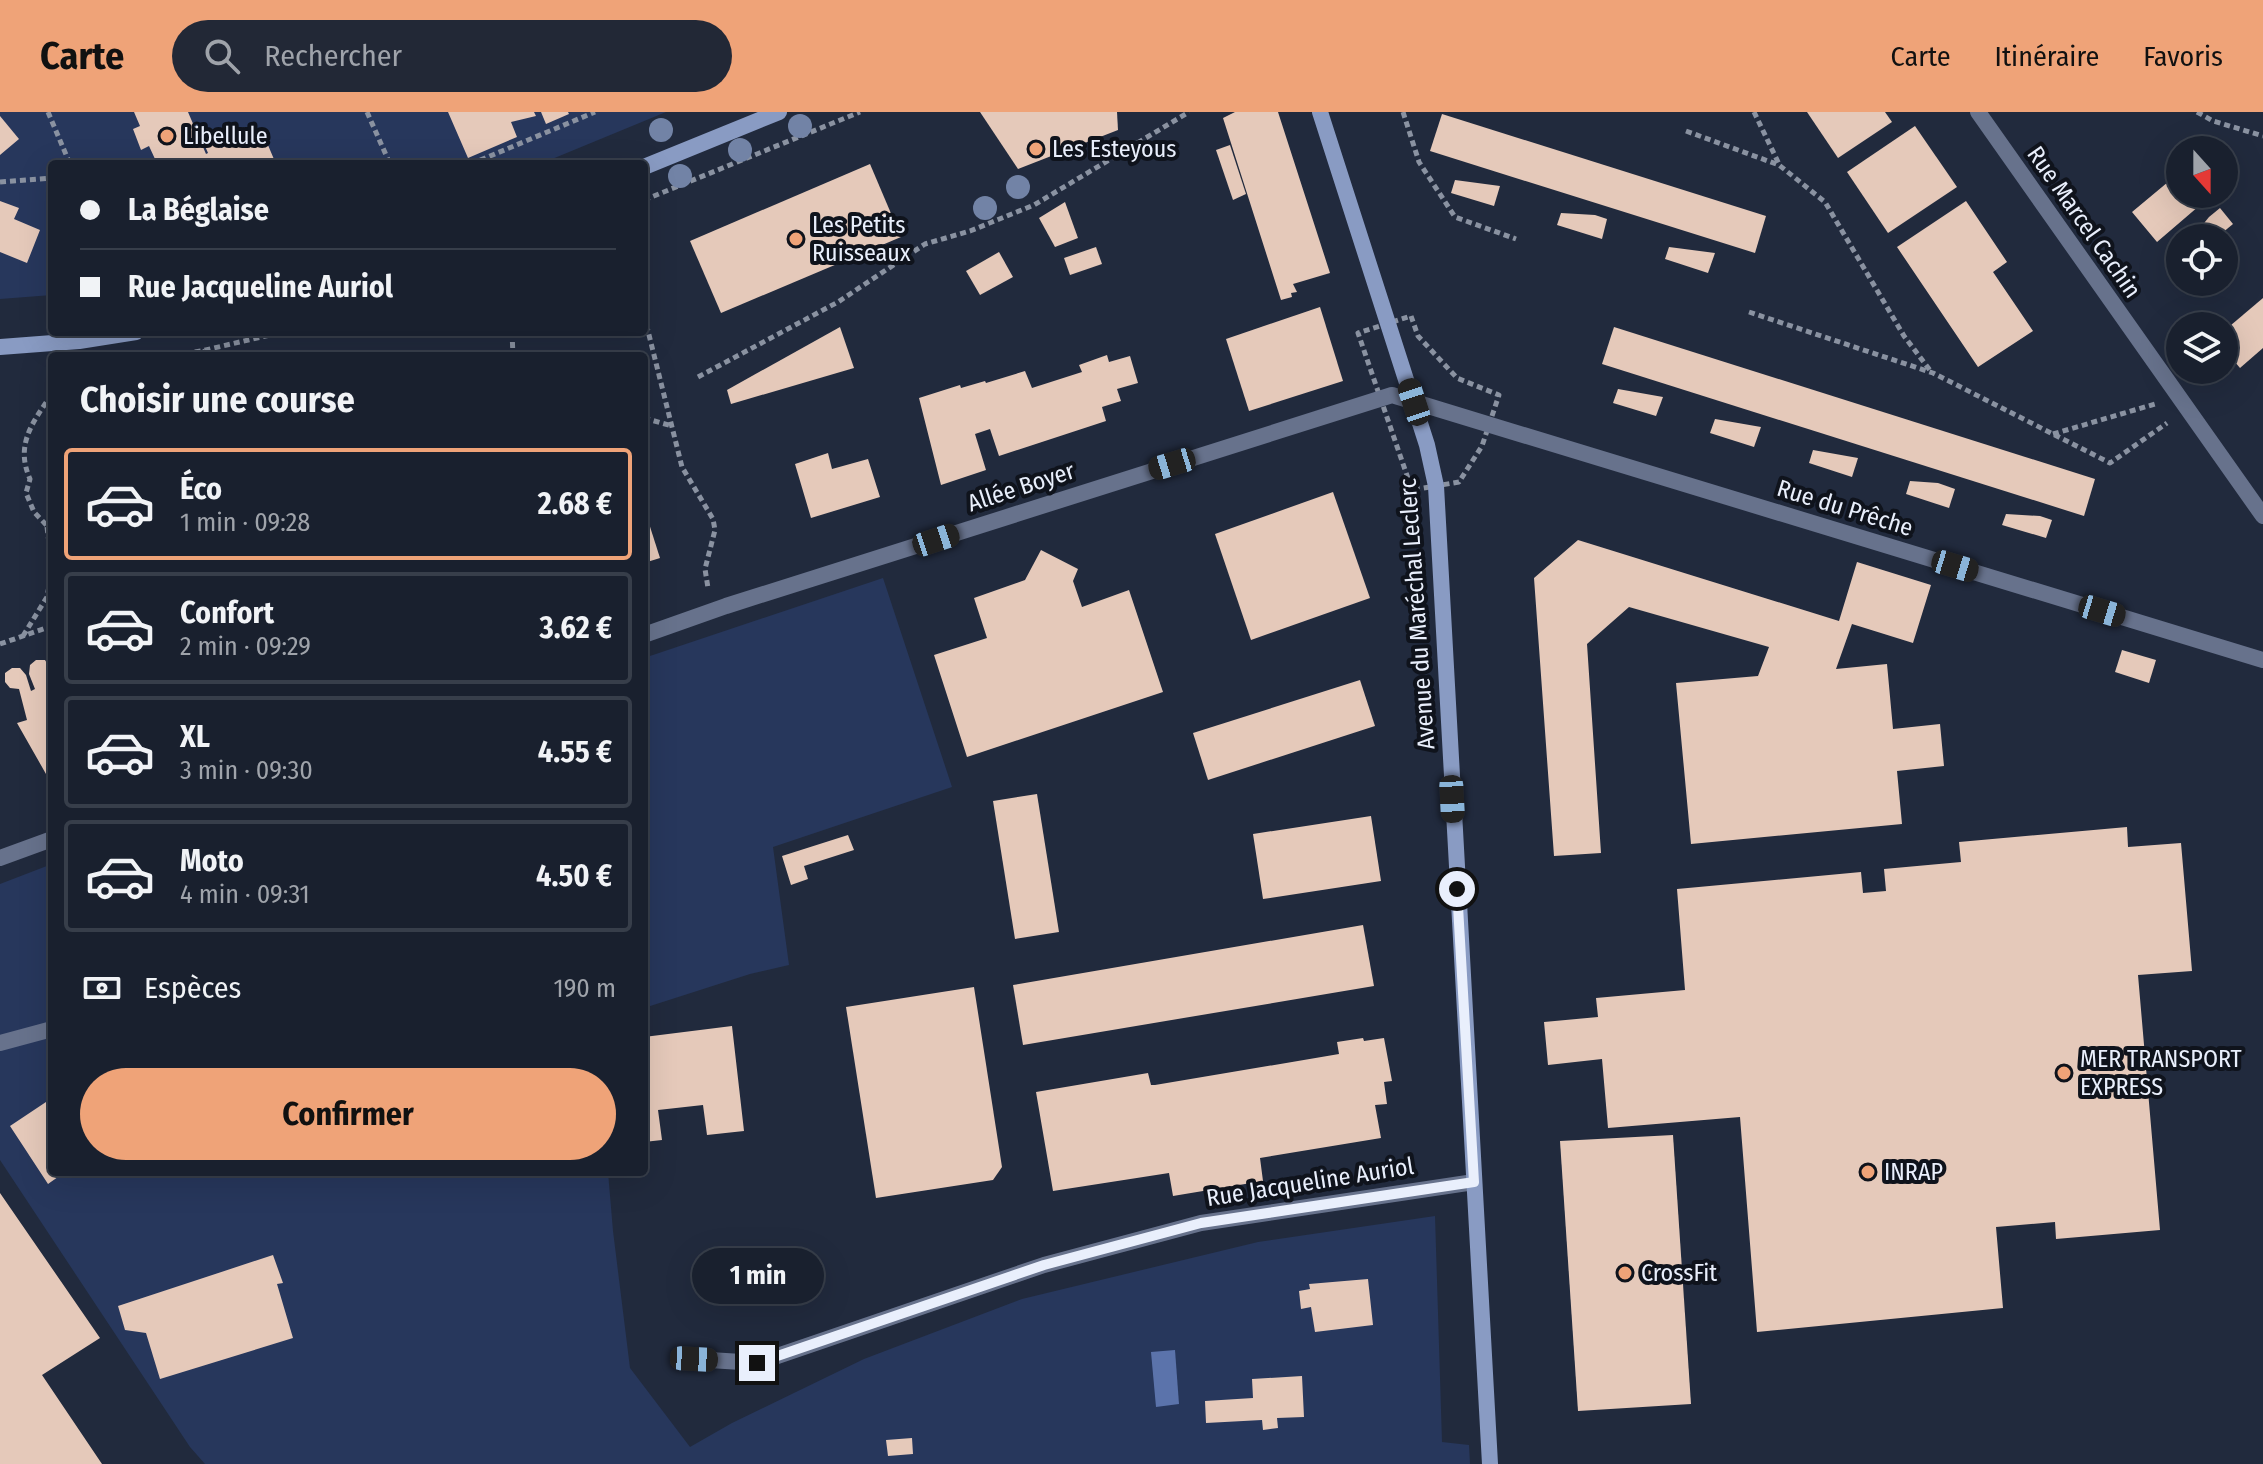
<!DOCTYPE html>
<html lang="fr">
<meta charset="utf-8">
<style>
:root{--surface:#19202e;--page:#222836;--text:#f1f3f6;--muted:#9fa3aa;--line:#373e4a;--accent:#efa378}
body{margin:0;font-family:"Fira Sans Condensed",sans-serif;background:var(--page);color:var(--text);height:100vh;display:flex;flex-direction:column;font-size:30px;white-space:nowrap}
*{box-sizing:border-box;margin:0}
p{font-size:26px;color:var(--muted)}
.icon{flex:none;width:44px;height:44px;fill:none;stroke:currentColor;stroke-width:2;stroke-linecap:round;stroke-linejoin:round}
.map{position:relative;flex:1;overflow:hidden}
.sheet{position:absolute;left:48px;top:240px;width:600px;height:824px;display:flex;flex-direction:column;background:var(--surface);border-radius:8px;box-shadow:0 8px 32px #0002,0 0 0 2px var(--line)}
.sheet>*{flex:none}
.hud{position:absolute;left:48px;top:48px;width:600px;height:176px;border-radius:8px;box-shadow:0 8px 32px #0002,0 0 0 2px var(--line);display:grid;align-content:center;height:176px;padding:0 32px;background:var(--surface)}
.needle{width:52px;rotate:159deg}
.buttons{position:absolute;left:2166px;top:24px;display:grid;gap:16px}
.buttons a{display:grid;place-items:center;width:72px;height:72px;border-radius:50%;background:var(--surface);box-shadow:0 8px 32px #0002,0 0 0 2px var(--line);font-size:40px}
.end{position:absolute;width:36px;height:36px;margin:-18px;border:10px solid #e9effc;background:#111;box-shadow:0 0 0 4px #111}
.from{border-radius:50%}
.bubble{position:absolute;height:56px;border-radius:28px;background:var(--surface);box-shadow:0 8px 32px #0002,0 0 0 2px var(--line);font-size:26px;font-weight:700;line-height:56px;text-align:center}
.car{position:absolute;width:24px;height:48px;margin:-24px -12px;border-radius:10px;box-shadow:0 0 6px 2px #0007;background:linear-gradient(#222 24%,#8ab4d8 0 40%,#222 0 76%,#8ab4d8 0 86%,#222 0)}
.hud b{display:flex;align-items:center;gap:28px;height:76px;font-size:30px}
.hud b+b{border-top:2px solid var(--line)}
.hud i{width:20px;height:20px;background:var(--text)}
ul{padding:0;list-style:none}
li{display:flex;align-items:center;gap:24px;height:112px;margin:0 16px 12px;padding:0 16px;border:4px solid var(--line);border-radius:8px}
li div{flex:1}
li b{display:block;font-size:30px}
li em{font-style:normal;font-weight:700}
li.active{border-color:var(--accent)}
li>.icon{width:72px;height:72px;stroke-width:1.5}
h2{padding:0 32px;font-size:36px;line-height:96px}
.pay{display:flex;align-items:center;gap:20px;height:88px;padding:0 32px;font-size:30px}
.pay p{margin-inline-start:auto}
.primary-button{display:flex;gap:16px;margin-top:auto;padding:16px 32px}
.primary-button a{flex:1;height:92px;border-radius:48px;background:var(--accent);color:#111;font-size:32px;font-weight:700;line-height:92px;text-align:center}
header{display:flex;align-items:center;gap:48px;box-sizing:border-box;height:112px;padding:0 40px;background:var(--accent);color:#111}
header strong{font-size:38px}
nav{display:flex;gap:44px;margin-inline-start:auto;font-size:28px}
.search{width:560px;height:72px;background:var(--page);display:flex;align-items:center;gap:20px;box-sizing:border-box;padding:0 28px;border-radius:44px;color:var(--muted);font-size:30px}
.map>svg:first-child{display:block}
.green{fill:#27375c}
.water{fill:#5b73ab}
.building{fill:#e5c9ba}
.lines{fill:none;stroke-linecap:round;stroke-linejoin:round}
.path{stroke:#8a92a1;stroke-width:5;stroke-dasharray:6 4;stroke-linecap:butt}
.lane{stroke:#67728c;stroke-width:16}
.street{stroke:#67728c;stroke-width:16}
.secondary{stroke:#899bc3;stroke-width:16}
.tree{fill:#7283a6}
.route{stroke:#e9effc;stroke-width:10}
.poi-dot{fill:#efa378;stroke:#0f131c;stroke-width:3}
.labels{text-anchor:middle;stroke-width:8;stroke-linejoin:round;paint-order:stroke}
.poi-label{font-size:24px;fill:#e9effc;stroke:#0f131c;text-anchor:start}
.street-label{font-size:24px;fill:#e9effc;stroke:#0f131c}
</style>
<header>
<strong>Carte</strong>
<div class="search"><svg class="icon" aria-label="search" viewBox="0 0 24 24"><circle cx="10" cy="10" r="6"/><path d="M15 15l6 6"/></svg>Rechercher</div>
<nav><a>Carte</a><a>Itinéraire</a><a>Favoris</a></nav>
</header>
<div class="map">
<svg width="2263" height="1352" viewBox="0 0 2263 1352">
<rect width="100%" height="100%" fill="#212a3d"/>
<g class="green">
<path d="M0 0H666L540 52H52V183L0 187Z"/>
<path d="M883 466 952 675 773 735 789 853 750 862 644 896V546Z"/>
<path d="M52 752V1060H608L613 1119 630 1256 690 1335 732 1311 864 1247 1022 1187 1258 1130 1435 1104 1442 1330 1469 1333 1470 1352H205L190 1335 0 1048V772Z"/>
</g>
<path class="water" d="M1175 1238 1179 1292 1156 1295 1151 1240Z"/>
<g class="building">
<path d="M134 0H188L206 42 208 41 205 34 217 29 221 36 262 19 276 52H189L188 50 145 52 155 47 149 34 141 38 133 17 140 14Z"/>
<path d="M448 0H534L536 4 511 10 517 25 468 46Z"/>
<path d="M541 0H568L569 2 546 12Z"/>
<path d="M980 0H1117L1118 18 1018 57Z"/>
<path d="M1235 0H1278L1330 161 1293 172 1297 180 1291 181 1292 185 1281 188 1223 6Z"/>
<path d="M1807 0H1885L1892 10 1838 46Z"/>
<path d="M1442 2 1766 104 1755 141 1430 39Z"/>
<path d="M0 4 19 27 0 43Z"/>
<path d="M1915 14 1957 75 1888 121 1847 60Z"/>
<path d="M1230 33 1246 82 1233 88 1216 38Z"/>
<path d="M870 52 901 125 721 201 690 129Z"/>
<path d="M2180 60V82H2213L2157 130 2132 100Z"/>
<path d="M1455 68 1500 74 1494 94 1451 81Z"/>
<path d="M0 89 19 96 14 107 40 118 27 151 0 140Z"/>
<path d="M1966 89 2007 150 1993 160 2033 219 1978 255 1897 135Z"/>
<path d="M1065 90 1078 126 1055 135 1039 106Z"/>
<path d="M2220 96 2233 112 2216 126H2192L2209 105Z"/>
<path d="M1561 101 1595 103 1607 107 1602 127 1557 113Z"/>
<path d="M1096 135 1102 152 1070 163 1064 146Z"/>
<path d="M1669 135 1715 141 1708 161 1665 147Z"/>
<path d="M999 140 1013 165 980 183 966 159Z"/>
<path d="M2263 186V236L2240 256 2224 237V219Z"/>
<path d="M1320 195 1343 269 1249 299 1226 227Z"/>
<path d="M840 215 854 256 731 292 727 278Z"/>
<path d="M1614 215 2095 367 2084 404 1602 252Z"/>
<path d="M1107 243 1109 250 1130 244 1138 271 1117 277 1121 289 1102 295 1106 309 999 344 990 317 975 322 986 358 941 373 919 286 960 273 961 276 985 269 986 271 1025 259 1032 276 1082 260 1079 253Z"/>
<path d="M1618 277 1663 285 1656 304 1613 291Z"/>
<path d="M1715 307 1761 315 1754 335 1710 321Z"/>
<path d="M1813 338 1858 346 1852 365 1809 351Z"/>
<path d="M828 341 832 357 868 347 880 385 811 406 795 352Z"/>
<path d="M1910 369 1938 371 1955 377 1949 396 1906 382Z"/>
<path d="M1333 380 1370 486 1251 528 1215 422Z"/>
<path d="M645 399 660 446 644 451V400Z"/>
<path d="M2006 402 2040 404 2052 408 2046 426 2002 413Z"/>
<path d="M1578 428 1839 509 1857 450 1931 473 1913 531 1852 512 1836 557 1887 552 1893 617 1940 612 1944 654 1897 659 1902 712 1691 732 1676 571 1758 564 1769 535 1629 495 1587 532 1601 741 1554 744 1534 466Z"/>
<path d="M1041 438 1078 457 1073 469 1082 495 1129 478 1163 580 967 645 934 543 987 526 974 486 1025 468Z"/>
<path d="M2122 538 2156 548 2149 571 2115 560Z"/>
<path d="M36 548H45L52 560V660L46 662 17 611 27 608 19 577 10 576 5 570V561L12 556H20L26 563 31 579 35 577 29 562 30 553Z"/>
<path d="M1360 568 1375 614 1208 668 1193 621Z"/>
<path d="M1037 682 1059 820 1015 827 993 689Z"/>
<path d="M1371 704 1381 769 1263 787 1253 722Z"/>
<path d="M2127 715 2128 735 2181 731 2192 859 2138 863 2160 1118 2056 1127 2055 1110 1996 1115 2003 1196 1757 1220 1740 1005 1608 1016 1602 947 1548 953 1544 910 1598 905 1596 886 1685 878 1677 777 1861 760 1863 781 1886 779 1884 757 1961 750 1959 730Z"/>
<path d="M848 723 854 738 804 754 808 767 791 773 782 744Z"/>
<path d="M1363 813 1374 874 1023 933 1013 873Z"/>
<path d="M974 875 1002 1055 993 1068 876 1086 846 895Z"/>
<path d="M732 914 744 1019 707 1023 703 993 658 998 662 1028 644 1030V925Z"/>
<path d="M1363 926 1364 929 1384 926 1392 969 1384 970 1387 992 1375 993 1381 1026 1260 1046 1263 1069 1173 1084 1169 1061 1053 1079 1036 980 1148 961 1151 973H1155L1339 942 1337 930Z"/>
<path d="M52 986V1060H65L48 1072 10 1014Z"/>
<path d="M1673 1023 1691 1292 1578 1299 1560 1029Z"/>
<path d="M0 1081 100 1226 42 1263 102 1352H0Z"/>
<path d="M273 1143 283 1171 277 1172 293 1226 160 1267 146 1221 125 1218 118 1194Z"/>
<path d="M1368 1167 1373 1213 1315 1220 1311 1195 1301 1197 1299 1179 1310 1177 1309 1172Z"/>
<path d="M1302 1264 1304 1305 1277 1306 1278 1316 1263 1318 1262 1308 1206 1311 1205 1289 1253 1286 1252 1267Z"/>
<path d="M912 1326 913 1342 888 1344 886 1328Z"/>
</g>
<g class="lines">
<g class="path">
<path d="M48 0 70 52"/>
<path d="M367 0 390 52"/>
<path d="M1403 0 1419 50 1455 105 1516 127"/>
<path d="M1754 0 1779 52"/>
<path d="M2197 0 2213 9 2263 24"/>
<path d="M1686 19 1779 53 1825 90 1904 224 1932 261"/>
<path d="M471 52 595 0"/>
<path d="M0 70 52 66"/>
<path d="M644 88 860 0"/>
<path d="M1749 200 1933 261 2110 351 2167 311"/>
<path d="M644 203 682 355 713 407 715 418 705 457 708 476"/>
<path d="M1411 204 1418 224 1457 266 1499 283 1482 334 1459 370 1412 378 1358 221Z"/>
<path d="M512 220 513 244"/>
<path d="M202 239 214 244"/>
<path d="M165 244 201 239 283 220"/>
<path d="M698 265 838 190 925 132 970 119 1034 93 1189 0"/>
<path d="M52 282C32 311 15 333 30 367L26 381 34 400 52 419"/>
<path d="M644 306 672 314"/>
<path d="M2053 322 2155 292"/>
<path d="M47 415 52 455"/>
<path d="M23 524 47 485 52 457"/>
<path d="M0 532 52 514"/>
</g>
<path class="lane" d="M0 931 52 917"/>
<g class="street">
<path d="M1978 0 2263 404"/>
<path d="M644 523 726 494 1392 283 2263 548"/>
<path d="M0 746 52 727"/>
<path d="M694 1247 757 1251 1044 1153 1201 1111 1474 1070"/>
</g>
<g class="secondary">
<path d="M1320 0 1427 333 1436 374 1490 1352"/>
<path d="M644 55 779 0"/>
<path d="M0 235 79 229 136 220"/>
</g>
</g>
<g class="tree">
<circle cx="800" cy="14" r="12"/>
<circle cx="661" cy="18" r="12"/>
<circle cx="740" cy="38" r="12"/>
<circle cx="680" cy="64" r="12"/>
<circle cx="1018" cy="75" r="12"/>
<circle cx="985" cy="96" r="12"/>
</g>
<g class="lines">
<path class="route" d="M757 1251 1044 1153 1201 1111 1474 1070 1457 777"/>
</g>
<g class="poi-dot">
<circle cx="167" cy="24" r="8"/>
<circle cx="1036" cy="37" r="8"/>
<circle cx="796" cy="127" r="8"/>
<circle cx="2064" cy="961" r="8"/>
<circle cx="1868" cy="1060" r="8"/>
<circle cx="1625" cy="1161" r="8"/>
</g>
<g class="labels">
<g class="poi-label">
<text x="183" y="32">Libellule</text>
<text x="1052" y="45">Les Esteyous</text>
<text x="812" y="121">Les Petits<tspan x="812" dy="28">Ruisseaux</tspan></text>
<text x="2080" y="955">MER TRANSPORT<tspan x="2080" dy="28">EXPRESS</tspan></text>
<text x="1884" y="1068">INRAP</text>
<text x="1641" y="1169">CrossFit</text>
</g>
<g class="street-label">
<text transform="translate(2084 110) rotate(55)" y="8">Rue Marcel Cachin</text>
<text transform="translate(1021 375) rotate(-18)" y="8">Allée Boyer</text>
<text transform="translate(1845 396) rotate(17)" y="8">Rue du Prêche</text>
<text transform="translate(1417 502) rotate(-94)" y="8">Avenue du Maréchal Leclerc</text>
<text transform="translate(1310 1070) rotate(-9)" y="8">Rue Jacqueline Auriol</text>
</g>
</g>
</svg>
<div class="buttons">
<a><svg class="needle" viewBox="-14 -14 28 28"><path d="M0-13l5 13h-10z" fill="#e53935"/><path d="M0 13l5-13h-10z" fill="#9fa3aa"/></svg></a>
<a><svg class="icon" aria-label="locate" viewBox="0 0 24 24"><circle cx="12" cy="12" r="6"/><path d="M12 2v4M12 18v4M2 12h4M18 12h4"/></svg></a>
<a><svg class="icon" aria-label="layers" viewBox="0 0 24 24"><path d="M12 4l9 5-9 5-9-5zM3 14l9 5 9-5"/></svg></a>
</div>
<i class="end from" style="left:1457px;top:777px"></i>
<i class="end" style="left:757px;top:1251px"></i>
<div class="bubble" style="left:692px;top:1136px;width:132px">1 min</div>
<i class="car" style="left:1414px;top:290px;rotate:342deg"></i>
<i class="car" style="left:1172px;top:352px;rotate:253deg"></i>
<i class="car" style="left:936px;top:428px;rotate:72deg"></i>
<i class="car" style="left:1955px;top:454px;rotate:107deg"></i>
<i class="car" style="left:2102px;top:499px;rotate:107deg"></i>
<i class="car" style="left:1452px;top:687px;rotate:177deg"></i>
<i class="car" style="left:694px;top:1247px;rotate:93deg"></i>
<div class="hud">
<b><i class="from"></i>La Béglaise</b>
<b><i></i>Rue Jacqueline Auriol</b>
</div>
<section class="sheet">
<h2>Choisir une course</h2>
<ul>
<li class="active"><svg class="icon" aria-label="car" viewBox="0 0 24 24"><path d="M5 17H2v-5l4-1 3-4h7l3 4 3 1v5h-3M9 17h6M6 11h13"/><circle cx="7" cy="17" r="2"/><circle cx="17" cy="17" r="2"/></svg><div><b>Éco</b><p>1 min · 09:28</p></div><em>2.68 €</em></li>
<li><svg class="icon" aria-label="car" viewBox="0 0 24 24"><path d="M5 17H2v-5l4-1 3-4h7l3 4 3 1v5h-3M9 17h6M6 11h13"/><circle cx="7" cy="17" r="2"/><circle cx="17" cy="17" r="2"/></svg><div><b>Confort</b><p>2 min · 09:29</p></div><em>3.62 €</em></li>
<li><svg class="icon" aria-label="car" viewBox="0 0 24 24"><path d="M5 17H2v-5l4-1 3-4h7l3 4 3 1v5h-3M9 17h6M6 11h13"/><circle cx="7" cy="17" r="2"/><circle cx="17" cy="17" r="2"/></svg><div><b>XL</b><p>3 min · 09:30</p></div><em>4.55 €</em></li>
<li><svg class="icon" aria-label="car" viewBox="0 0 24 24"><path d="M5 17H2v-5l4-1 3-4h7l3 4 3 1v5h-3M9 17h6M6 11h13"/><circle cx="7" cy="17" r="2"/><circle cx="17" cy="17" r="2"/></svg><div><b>Moto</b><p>4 min · 09:31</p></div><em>4.50 €</em></li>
</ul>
<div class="pay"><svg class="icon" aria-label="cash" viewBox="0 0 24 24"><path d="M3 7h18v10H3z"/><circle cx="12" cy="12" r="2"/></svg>Espèces<p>190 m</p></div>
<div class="primary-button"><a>Confirmer</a></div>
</section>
</div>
